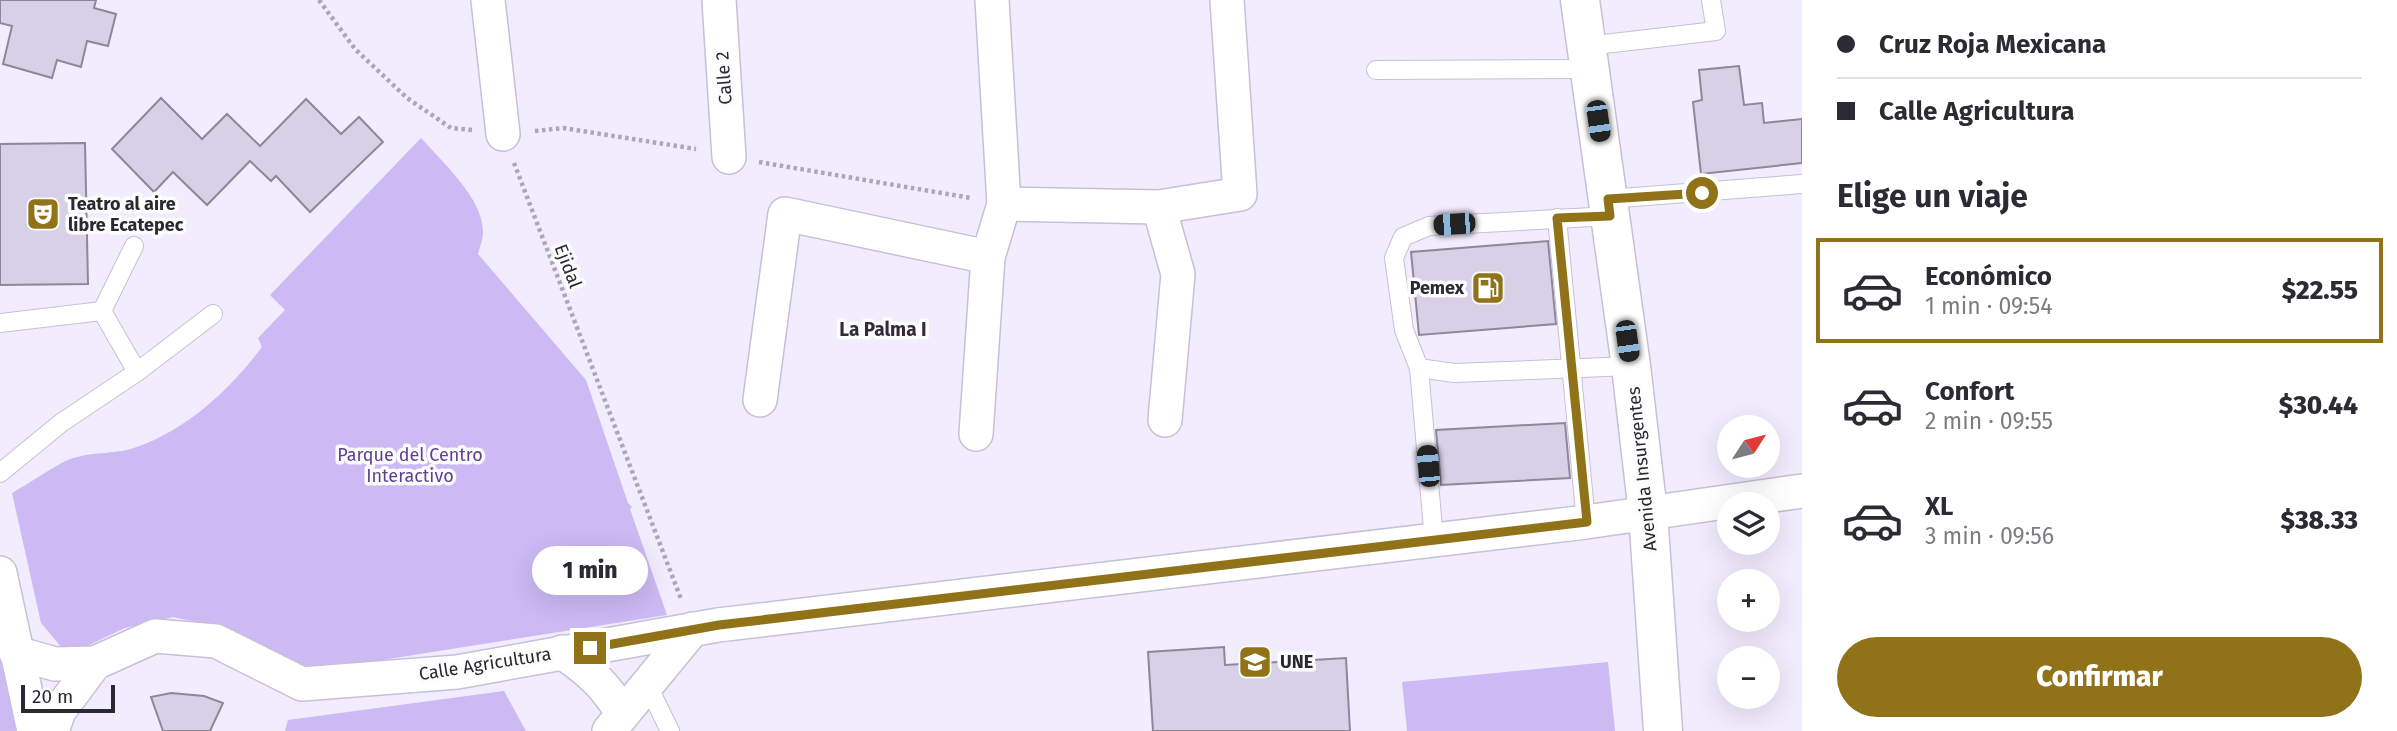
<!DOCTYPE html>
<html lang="es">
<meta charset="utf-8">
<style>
:root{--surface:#fff;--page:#f7f7f7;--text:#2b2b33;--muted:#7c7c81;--line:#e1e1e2;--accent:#907319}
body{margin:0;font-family:"Fira Sans",sans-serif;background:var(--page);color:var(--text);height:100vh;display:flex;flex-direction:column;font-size:26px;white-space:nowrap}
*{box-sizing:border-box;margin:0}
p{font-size:23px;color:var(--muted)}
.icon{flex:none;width:38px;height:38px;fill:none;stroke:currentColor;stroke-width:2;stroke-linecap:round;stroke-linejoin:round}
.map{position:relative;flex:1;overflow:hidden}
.details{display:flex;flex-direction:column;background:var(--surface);width:595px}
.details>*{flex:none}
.banner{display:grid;align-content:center;height:154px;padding:0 35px;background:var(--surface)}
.needle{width:46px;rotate:54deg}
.buttons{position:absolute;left:1717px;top:415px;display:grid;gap:14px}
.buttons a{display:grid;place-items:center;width:63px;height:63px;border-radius:50%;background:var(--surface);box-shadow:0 7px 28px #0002;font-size:35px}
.scale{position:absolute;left:21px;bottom:18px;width:94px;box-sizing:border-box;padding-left:7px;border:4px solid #2a2830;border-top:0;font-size:19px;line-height:24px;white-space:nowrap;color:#2a2830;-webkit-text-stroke:5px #fcfcfc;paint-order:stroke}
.end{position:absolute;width:32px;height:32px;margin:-16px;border:9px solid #907319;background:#fff;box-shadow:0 0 0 4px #fff}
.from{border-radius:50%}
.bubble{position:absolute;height:49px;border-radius:24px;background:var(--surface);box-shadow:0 7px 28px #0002;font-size:23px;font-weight:800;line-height:49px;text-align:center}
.car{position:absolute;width:21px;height:42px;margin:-21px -10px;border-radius:9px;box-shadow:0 0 5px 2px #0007;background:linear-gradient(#222 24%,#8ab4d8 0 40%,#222 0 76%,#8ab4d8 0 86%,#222 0)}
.banner b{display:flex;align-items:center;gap:24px;height:66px;font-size:26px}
.banner b+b{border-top:2px solid var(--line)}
.banner i{width:18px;height:18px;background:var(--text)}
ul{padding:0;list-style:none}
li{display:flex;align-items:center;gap:21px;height:105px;margin:0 14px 10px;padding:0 21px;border:4px solid transparent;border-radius:0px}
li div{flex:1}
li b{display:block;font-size:26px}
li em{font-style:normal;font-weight:800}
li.active{border-color:var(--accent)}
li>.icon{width:63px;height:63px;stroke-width:1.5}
h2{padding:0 35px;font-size:32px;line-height:84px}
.action{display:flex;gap:14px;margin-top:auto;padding:14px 35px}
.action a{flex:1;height:80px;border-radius:42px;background:var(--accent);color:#fff;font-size:28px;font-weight:800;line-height:80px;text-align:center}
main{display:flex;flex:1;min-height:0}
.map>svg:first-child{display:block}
.green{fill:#cdb9f4}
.building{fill:#d7d0e6;stroke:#8d879b;stroke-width:2}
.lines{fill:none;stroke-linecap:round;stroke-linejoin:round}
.service-casing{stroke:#c7c0d6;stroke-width:20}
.minor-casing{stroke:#c7c0d6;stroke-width:36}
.secondary-casing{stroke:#c7c0d6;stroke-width:41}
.path{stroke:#aba7b6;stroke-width:4.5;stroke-dasharray:3.5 3.5;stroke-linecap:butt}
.service{stroke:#fff;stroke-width:18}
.minor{stroke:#fff;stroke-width:33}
.secondary{stroke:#fff;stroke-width:38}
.route{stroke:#907319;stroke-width:9}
.labels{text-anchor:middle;stroke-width:7;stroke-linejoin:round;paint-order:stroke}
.street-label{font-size:18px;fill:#2a2830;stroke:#fcfcfc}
.poi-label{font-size:18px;font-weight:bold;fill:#2a2830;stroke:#fcfcfc;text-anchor:start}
.park-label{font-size:18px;fill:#5f3f8f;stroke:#fcfcfc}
.neighbourhood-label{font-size:19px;font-weight:bold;fill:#312b3c;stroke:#fcfcfc}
</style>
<main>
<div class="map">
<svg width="1802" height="731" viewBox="0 0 1802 731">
<rect width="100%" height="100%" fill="#f1ecfe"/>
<g class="green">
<path d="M421 138C443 163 483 198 483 232 483 239 480 247 478 254L586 380 628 503 632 507 630 509 667 615 306 672 229 629 173 617 125 628 68 655 41 623 12 493C30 483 49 469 68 460 89 451 116 455 137 447 189 428 229 390 262 347L258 338 285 310 270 295Z"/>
<path d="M0 622 22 731H0Z"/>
<path d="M1608 662 1615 731H1407L1402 682Z"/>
<path d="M504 691 526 731H285L288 720Z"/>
</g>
<g class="building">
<path d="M0 0H96L94 8 116 14 108 46 87 41 81 67 57 60 52 78 3 64 12 26 0 23Z"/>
<path d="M1739 66 1744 105 1762 103 1764 123 1802 119V163L1701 174 1693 102 1702 100 1699 70Z"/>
<path d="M161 98 202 139 227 114 260 146 306 99 341 134 359 117 383 142 310 212 276 176 271 181 250 161 207 205 173 172 154 192 112 149Z"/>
<path d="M85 143 88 284 0 285V144Z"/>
<path d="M1548 241 1556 324 1419 335 1411 252Z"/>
<path d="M1565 423 1570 478 1441 485 1436 430Z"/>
<path d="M1224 647 1225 665 1346 658 1350 731H1153L1148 652Z"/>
<path d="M171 693 204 696 223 703 210 731H163L151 697Z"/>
</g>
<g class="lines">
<defs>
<g id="service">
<path d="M1587 46 1716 31 1711 0"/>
<path d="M1376 70 1590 69"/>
<path d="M1608 199 1802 184"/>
<path d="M1610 216 1429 226 1403 237 1394 258 1404 330 1419 368 1454 373 1631 366"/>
<path d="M1557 218 1586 522"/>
<path d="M102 311 134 246"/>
<path d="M0 323 102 311 137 372"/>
<path d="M1419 368 1434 540"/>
<path d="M0 473 61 423 137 372 213 314"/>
<path d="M647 684 670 731"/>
</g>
<g id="minor">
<path d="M488 0 503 134"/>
<path d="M719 0 729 157"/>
<path d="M1004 204 1159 207 1240 194 1227 0"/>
<path d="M1159 207 1178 274 1165 420"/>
<path d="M760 400 785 214 988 257"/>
<path d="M976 434 988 257 1004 204 992 0"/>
<path d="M0 573 34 731"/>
<path d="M562 652C590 671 605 685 623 714"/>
<path d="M16 653 55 664 95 663"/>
<path d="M52 731 59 711 95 663 155 636 216 641 302 684 457 672 718 625 1586 522 1802 491"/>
<path d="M609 731 693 629"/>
</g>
<path id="secondary" d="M1580 0 1631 366 1648 513 1663 731"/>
</defs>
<use href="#service" class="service-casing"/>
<use href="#minor" class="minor-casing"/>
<use href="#secondary" class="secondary-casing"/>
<g class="path">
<path d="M319 0 355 49 407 98 451 128 472 130"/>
<path d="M535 131 563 128 696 149"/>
<path d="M759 162 971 198"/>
<path d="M514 163 681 599"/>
</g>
<use href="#service" class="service"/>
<use href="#minor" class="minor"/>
<use href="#secondary" class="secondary"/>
</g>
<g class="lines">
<path class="route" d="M590 648 719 625 1587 522 1557 218 1610 216 1608 199 1702 193"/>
</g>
<defs>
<symbol id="theatre-square" viewBox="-11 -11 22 22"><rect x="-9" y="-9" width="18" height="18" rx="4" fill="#907319" stroke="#fcfcfc"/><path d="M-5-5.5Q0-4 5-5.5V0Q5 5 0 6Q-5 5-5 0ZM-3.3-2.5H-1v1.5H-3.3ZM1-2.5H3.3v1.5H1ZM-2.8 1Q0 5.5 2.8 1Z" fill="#fff"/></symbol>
<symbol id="fuel-square" viewBox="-11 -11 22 22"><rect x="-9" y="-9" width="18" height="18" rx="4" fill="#907319" stroke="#fcfcfc"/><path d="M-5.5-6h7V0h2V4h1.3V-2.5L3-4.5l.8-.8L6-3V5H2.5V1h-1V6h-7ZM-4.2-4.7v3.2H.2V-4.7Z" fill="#fff"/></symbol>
<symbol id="university-square" viewBox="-11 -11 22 22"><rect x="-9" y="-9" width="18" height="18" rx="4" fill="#907319" stroke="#fcfcfc"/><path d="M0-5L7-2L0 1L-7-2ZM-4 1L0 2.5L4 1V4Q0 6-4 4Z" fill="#fff"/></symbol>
</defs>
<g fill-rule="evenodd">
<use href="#theatre-square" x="24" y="195" width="38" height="38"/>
<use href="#fuel-square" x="1469" y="269" width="38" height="38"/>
<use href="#university-square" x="1236" y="643" width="38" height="38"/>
</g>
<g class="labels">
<g class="street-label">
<text transform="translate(724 78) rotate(-94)" y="6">Calle 2</text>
<text transform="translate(568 266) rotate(69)" y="6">Ejidal</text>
<text transform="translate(1642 469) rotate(-96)" y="6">Avenida Insurgentes</text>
<text transform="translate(485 664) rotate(-9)" y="6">Calle Agricultura</text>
</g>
<g class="poi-label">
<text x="68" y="210">Teatro al aire<tspan x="68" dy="21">libre Ecatepec</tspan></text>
<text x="1464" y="294" text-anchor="end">Pemex</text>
<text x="1280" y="668">UNE</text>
</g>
<g class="park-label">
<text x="410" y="461">Parque del Centro<tspan x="410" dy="21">Interactivo</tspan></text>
</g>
<g class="neighbourhood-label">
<text x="883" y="336">La Palma I</text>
</g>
</g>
</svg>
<div class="buttons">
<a><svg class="needle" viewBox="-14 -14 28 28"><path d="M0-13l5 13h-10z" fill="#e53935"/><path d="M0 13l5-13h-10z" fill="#7c7c81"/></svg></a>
<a><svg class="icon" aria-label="layers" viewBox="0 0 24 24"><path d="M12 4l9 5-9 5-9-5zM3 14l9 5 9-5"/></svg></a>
<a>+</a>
<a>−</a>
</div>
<div class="scale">20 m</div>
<i class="end from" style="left:1702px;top:193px"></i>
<i class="end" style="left:590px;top:648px"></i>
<div class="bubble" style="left:532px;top:546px;width:116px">1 min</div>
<i class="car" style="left:1598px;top:121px;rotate:172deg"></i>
<i class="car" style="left:1454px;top:224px;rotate:266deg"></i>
<i class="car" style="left:1627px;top:341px;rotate:172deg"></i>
<i class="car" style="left:1428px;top:466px;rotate:355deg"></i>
</div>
<section class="details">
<div class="banner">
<b><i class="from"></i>Cruz Roja Mexicana</b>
<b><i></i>Calle Agricultura</b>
</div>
<h2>Elige un viaje</h2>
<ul>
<li class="active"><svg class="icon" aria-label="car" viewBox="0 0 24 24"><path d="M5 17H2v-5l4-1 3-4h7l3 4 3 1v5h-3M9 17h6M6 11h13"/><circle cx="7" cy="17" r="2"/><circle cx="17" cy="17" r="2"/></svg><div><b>Económico</b><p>1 min · 09:54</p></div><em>$22.55</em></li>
<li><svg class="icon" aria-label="car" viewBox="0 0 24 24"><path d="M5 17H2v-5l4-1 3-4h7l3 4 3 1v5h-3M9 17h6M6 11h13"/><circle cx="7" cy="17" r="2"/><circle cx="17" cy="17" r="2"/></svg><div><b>Confort</b><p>2 min · 09:55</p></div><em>$30.44</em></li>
<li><svg class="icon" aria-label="car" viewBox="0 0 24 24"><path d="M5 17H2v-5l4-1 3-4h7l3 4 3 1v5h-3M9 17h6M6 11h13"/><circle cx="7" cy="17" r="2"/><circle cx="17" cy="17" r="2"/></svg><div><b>XL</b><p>3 min · 09:56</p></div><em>$38.33</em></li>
</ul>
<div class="action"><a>Confirmar</a></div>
</section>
</main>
